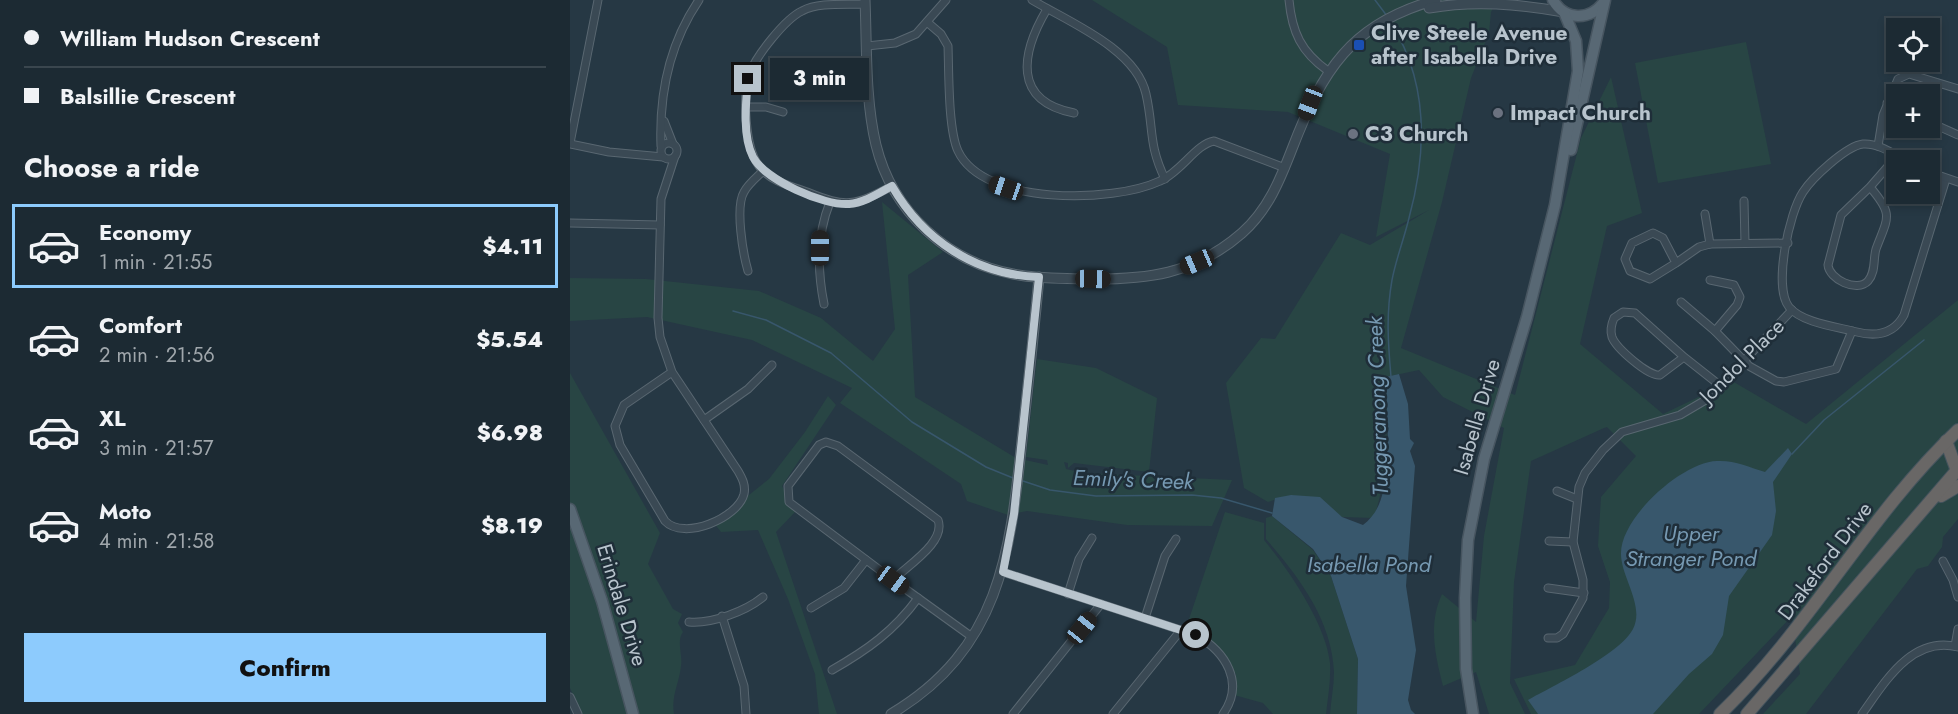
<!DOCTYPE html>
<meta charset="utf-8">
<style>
:root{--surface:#1c2a33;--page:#29363f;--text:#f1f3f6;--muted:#a0a7ac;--line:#3a464e;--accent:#8dcbfd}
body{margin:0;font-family:Jost,sans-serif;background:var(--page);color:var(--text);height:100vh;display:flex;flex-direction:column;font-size:22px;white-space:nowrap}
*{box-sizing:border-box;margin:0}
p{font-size:20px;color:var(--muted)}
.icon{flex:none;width:33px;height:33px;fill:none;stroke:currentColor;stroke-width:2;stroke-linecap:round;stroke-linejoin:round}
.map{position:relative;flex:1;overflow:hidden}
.drawer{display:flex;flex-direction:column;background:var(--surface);width:570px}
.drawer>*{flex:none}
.guide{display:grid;align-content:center;height:132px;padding:0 24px;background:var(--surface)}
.buttons{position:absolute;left:1316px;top:18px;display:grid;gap:12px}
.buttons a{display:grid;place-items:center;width:54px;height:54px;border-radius:0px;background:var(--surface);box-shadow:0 3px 9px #0003,0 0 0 2px var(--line);font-size:30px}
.end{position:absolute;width:27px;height:27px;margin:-14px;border:8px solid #b8c4cd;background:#111;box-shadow:0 0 0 3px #111}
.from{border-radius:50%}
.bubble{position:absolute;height:42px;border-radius:0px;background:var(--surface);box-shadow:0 3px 9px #0003,0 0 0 2px var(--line);font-size:20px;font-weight:800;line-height:42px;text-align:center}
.car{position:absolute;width:18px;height:36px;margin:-18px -9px;border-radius:8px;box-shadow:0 0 4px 2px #0007;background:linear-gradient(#222 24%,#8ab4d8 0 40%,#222 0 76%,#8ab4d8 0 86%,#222 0)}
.guide b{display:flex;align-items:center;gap:21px;height:57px;font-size:22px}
.guide b+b{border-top:2px solid var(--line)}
.guide i{width:15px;height:15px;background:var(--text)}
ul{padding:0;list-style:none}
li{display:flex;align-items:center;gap:18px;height:84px;margin:0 12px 9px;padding:0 12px;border:3px solid transparent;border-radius:0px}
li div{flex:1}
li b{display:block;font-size:22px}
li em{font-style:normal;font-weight:800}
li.current{border-color:var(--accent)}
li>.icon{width:54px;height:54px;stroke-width:1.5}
h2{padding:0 24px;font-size:27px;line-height:72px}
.action{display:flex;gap:12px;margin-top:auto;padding:12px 24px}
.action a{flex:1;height:69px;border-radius:0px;background:var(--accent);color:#111;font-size:24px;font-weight:800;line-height:69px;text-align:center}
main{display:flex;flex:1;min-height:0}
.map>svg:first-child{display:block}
.green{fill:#284544}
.water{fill:#38576c}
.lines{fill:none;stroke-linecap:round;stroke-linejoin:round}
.stream{stroke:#38576c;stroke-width:1.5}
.minor-casing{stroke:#596771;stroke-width:9}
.tertiary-casing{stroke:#596771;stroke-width:11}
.primary-casing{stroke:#475560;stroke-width:13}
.trunk-casing{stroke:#45545e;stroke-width:14}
.minor{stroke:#3a4954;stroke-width:7}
.tertiary{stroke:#3a4954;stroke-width:9}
.primary{stroke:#586874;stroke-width:10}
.trunk{stroke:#696766;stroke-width:12}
.route{stroke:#b8c4cd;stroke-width:8}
.transit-dot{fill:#1a4fb4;stroke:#1f2e39;stroke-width:2}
.worship-dot{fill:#6b7280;stroke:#1f2e39;stroke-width:2}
.labels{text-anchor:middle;stroke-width:5;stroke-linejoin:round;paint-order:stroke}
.poi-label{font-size:21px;font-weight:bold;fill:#b8c4cd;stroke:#1f2e39;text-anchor:start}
.street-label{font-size:21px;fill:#b8c4cd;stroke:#1f2e39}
.water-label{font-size:22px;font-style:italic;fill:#7699b2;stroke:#1f2e39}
</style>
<main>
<section class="drawer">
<div class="guide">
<b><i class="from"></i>William Hudson Crescent</b>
<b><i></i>Balsillie Crescent</b>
</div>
<h2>Choose a ride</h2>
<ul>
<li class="current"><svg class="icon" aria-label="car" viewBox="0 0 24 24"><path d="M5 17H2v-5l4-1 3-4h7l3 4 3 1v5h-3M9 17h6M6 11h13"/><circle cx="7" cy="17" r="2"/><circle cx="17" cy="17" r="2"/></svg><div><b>Economy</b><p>1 min · 21:55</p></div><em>$4.11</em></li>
<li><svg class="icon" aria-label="car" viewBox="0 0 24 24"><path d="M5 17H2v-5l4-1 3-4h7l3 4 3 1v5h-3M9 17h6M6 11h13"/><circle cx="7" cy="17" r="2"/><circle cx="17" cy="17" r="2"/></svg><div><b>Comfort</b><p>2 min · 21:56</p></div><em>$5.54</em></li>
<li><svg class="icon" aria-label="car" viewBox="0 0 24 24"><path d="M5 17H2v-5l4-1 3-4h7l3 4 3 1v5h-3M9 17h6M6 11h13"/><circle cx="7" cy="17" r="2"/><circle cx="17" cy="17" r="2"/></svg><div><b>XL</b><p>3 min · 21:57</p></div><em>$6.98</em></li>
<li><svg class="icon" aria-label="car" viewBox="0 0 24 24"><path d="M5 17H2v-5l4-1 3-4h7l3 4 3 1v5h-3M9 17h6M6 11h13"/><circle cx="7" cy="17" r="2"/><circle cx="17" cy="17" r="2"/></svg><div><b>Moto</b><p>4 min · 21:58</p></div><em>$8.19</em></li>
</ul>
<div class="action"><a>Confirm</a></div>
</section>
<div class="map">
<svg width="1388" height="714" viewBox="0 0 1388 714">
<rect width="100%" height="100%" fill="#263844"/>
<g class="green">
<path d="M522 0H927L921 12 919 33 901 78 872 202 831 348 945 395 1011 138 1041 77 1072 213 1037 226 1010 344 1093 414 1162 381 1236 424 1388 300V519L1373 537 1372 547 1358 566 1347 569 1236 714H1193L1230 674 1222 616 1129 714H961L944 679 1005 665 1039 608 1040 582 1028 546 1031 497 1066 456 1037 427 1034 428 961 461 944 582 940 683 955 714H919L906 672 873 686C865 655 858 624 872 594L906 622 914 536 934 428 873 397 849 370 816 377C817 429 820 467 804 518L772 517 710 498 698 502 674 488 656 383 691 338 705 339 771 233 800 245 859 210 806 237 820 154 718 112 608 105 597 47Z"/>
<path d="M1176 42 1201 164 1088 183 1065 63Z"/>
<path d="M312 202 373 252 338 275 345 397 446 458 478 465 477 460 456 457 467 359 526 368 587 398 579 472 504 463 498 468V463L494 462 496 469 514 473 662 480 642 526 557 525 457 511 438 515 397 501 391 484 270 403 282 388 182 340 77 317 0 321V278L76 279 189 291 251 318 303 361 325 329Z"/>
<path d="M0 373 90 533 78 564 103 609 112 614 108 623 113 632C106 641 113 655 111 666 109 684 101 696 104 714H12L0 688Z"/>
<path d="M258 396 266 405 212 486 225 512 206 532 267 714H249L245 674 218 599 188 530 151 532 144 523 199 479 235 432Z"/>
<path d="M655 512 694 523V540C719 570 756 624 760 663 761 680 758 697 756 714H703L693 703 664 695 666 674 618 622Z"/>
<path d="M702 516 743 550 761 576 788 659 787 714H760C761 700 764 686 764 672 762 620 729 577 696 539V518Z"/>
</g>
<g class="water">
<path d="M829 374 838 404 840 439 844 443 840 451 845 466 836 586 846 650 838 700 841 710 845 714H787L788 659 761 576 743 549 702 516 705 498 721 495 750 497 772 517 793 525C818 506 816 473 814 445L818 441 816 377Z"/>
<path d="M1218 448 1222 454 1203 482 1206 511 1202 535 1159 596 1153 635 1142 654 1119 674 1083 714H968L958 700C983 686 1050 654 1063 629 1075 606 1051 577 1051 554 1050 518 1112 462 1147 461 1164 460 1179 467 1195 472Z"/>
</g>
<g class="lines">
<g class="stream">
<path d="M805 0 817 16"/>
<path d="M821 23C859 83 857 152 839 218 834 239 826 259 822 280 816 314 818 343 821 377"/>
<path d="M163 311 196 320 261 353 342 422 416 467 443 478"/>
<path d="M1222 454 1254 420 1354 340"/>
<path d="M450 480 480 490 526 496 622 495 651 498 702 513"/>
</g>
<defs>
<g id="minor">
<path d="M462 0C499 22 566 49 576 94 584 129 578 144 595 179"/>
<path d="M719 0C722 32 731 52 758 71"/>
<path d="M295 4C275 5 249 2 232 11 215 19 186 56 180 73 172 95 175 148 189 166 200 181 220 186 237 192 276 208 285 206 322 186"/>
<path d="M477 9C451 53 442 101 504 113"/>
<path d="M357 22 371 34 378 46C379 72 378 129 388 151 414 206 543 203 590 181 611 172 626 144 644 141L715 168"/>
<path d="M297 46 325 43 346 34 376 0"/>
<path d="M1317 103 1326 107"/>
<path d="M177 107H196L213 112"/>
<path d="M94 121 103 144"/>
<path d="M1359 122 1388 135"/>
<circle cx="99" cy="151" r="8"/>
<path d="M0 143 28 0"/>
<path d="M0 144 39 152 93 157"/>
<path d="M91 146C89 93 99 44 129 0"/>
<path d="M1308 146 1313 115 1328 79 1339 74 1388 89"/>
<path d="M1335 160C1322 153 1308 143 1293 144 1276 146 1242 178 1233 192 1219 213 1203 287 1219 307 1232 323 1268 327 1287 332 1307 337 1324 334 1334 315L1376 179"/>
<path d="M1359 172 1388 182"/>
<path d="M1300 187 1271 215 1258 265C1259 279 1287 293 1298 281 1306 272 1303 259 1306 249 1318 217 1324 215 1300 187L1327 156"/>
<path d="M1174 201 1175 243"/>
<path d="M1135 214 1140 244"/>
<path d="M0 223 90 225"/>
<path d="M1106 263 1080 279 1060 271 1055 259 1062 243 1083 233 1093 238 1106 263 1129 247 1140 244 1218 243"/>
<path d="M178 271C173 254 165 207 174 192 178 184 187 177 193 171"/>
<path d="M1140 280 1164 285 1170 297 1167 305 1145 331"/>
<path d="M1111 302 1145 331 1179 366 1206 381 1214 382 1266 369 1282 331"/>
<path d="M254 304C247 269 247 234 260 202"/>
<path d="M1114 357 1065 313 1053 312 1044 318C1041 325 1040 331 1042 337 1046 348 1079 377 1090 375L1114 357 1152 387"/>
<path d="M102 372 168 471C172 478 176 485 174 494 168 518 114 541 95 521L50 445 45 426 54 405 102 372 90 337 88 318 91 199 105 156"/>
<path d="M134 420 178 389 202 365"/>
<path d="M987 491 1007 499"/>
<path d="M979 541 1003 542"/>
<path d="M1373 561 1383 580 1388 597"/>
<path d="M433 572 626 635C656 652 675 683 653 714"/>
<path d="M323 580 219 502 218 486 249 445 256 442 268 446 368 520C376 542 338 565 323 580L402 637"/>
<path d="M978 588 1014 593"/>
<path d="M498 594 509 559 522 538"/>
<path d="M241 608 274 588 296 560"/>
<path d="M152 616 174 686 176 714"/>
<path d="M575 618 595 556 606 539"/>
<path d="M119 622C142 624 176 611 193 597"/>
<path d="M978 638H987L993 634 1013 598V580L1003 542 1009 487 1015 473 1033 450 1052 432 1110 415 1139 398 1222 310"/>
<path d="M1385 646 1388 629"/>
<path d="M262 670C297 650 324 631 348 598"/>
<path d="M0 697 8 714"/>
<path d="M443 714 531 604"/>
<path d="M543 714 611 630"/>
<path d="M1292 714C1315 682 1342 635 1388 647"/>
</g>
<g id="tertiary">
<path d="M295 0C297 47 295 99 306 145 322 211 377 262 443 274 467 279 491 278 515 279 576 280 624 275 672 233 698 210 710 180 722 149 752 71 781 23 866 0"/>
<path d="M859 8C905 0 948 4 994 12"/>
<path d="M321 714C430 649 440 554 452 440 458 386 464 332 469 277"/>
</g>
<g id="primary">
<path d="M983 0C995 21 1020 21 1034 2"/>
<path d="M1001 150 1035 0"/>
<path d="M0 509 32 601 63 714"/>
<path d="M903 714 896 669 895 598 898 540 914 459 957 317 985 205 1008 71 1006 41 994 12"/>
</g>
<g id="trunk">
<path d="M1376 441 1387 471"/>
<path d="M1371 496 1388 486"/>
<path d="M1150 714C1240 628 1298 515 1388 430"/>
<path d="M1177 714 1388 469"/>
</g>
</defs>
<use href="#minor" class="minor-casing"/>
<use href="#tertiary" class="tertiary-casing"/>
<use href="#primary" class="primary-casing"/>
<use href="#trunk" class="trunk-casing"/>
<use href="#minor" class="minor"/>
<use href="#tertiary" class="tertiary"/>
<use href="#primary" class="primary"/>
<use href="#trunk" class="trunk"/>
</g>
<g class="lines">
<path class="route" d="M178 79C176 101 172 136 183 157 195 180 254 206 279 204 294 203 309 193 322 186 353 240 406 275 469 277L444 514 433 572 626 635"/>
</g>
<rect class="transit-dot" x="783" y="39" width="12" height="12" rx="3"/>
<g class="worship-dot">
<circle cx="928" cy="113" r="6"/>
<circle cx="783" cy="134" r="6"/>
</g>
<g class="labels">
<g class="poi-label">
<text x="801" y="40">Clive Steele Avenue<tspan x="801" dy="24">after Isabella Drive</tspan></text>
<text x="940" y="120">Impact Church</text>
<text x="795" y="141">C3 Church</text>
</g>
<g class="street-label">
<text transform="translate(1172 361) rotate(-45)" y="7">Jondol Place</text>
<text transform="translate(907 417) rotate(-74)" y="7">Isabella Drive</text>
<text transform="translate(1255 561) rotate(-53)" y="7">Drakeford Drive</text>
<text transform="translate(52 605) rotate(73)" y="7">Erindale Drive</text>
</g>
<g class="water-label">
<text transform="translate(807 406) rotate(-92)" y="8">Tuggeranong Creek</text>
<text transform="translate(563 479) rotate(2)" y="8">Emily's Creek</text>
<text x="1121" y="541">Upper<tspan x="1121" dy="25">Stranger Pond</tspan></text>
<text x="799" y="572">Isabella Pond</text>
</g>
</g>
</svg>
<div class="buttons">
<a><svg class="icon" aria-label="locate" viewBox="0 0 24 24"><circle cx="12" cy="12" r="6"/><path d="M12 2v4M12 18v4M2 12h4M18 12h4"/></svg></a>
<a>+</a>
<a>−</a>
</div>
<i class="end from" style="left:626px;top:635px"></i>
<i class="end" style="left:178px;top:79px"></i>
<div class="bubble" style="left:200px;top:58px;width:99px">3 min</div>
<i class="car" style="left:740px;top:103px;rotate:201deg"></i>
<i class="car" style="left:436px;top:188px;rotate:289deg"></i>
<i class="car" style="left:250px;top:248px;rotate:0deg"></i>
<i class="car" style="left:627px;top:262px;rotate:247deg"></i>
<i class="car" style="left:523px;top:279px;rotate:91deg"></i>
<i class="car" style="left:323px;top:580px;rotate:126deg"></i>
<i class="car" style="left:512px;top:628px;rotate:39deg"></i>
</div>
</main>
